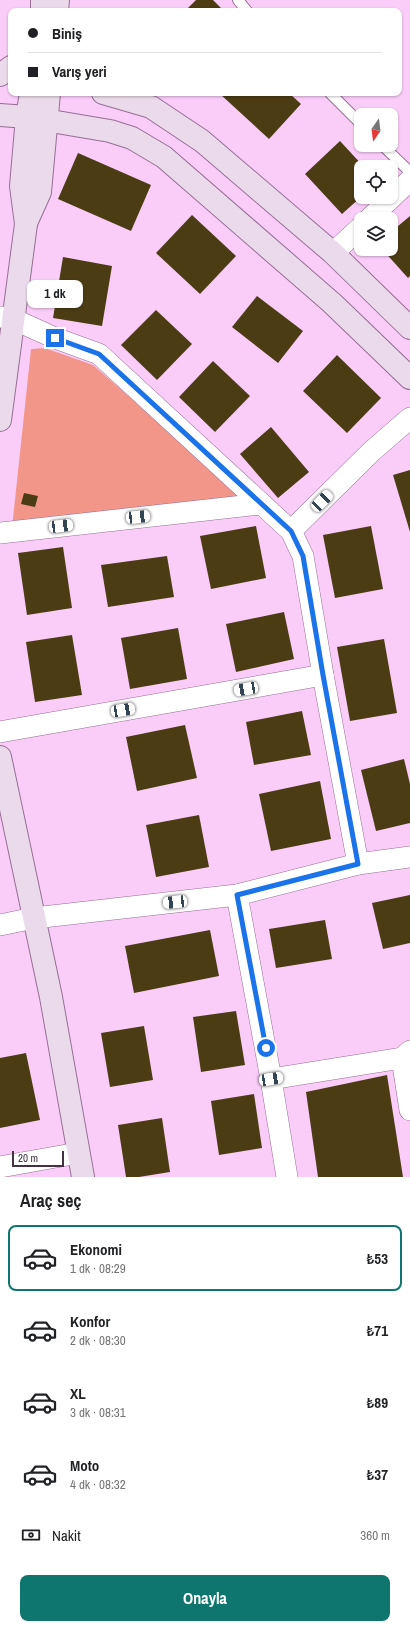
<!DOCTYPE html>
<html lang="tr">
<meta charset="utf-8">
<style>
:root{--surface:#fff;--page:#f2f2f2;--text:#202124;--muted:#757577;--line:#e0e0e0;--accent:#0f766e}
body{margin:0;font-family:"Archivo Narrow",sans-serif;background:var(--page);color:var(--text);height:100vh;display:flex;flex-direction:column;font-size:15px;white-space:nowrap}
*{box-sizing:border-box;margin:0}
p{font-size:13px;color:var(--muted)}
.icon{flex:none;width:22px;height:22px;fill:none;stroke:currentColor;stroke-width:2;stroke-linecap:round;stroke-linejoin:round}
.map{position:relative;height:1177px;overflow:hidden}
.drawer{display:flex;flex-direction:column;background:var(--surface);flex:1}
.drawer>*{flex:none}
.banner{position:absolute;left:8px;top:8px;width:394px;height:88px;border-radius:8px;box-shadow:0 1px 3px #0004;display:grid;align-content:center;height:88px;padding:0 20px;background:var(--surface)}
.needle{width:26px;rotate:194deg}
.tools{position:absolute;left:354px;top:108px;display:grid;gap:8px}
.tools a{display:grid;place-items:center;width:44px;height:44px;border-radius:8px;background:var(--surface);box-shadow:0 1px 3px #0004;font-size:20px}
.scale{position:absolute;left:12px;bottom:10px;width:52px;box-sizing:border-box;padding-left:4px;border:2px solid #443243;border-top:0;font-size:11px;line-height:14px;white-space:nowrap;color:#443243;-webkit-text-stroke:3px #fff;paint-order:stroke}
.end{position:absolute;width:18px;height:18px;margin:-9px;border:5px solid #1a73e8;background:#fff;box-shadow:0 0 0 2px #fff}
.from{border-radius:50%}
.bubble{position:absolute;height:28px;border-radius:8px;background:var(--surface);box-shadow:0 1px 3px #0004;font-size:13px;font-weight:800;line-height:28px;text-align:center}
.car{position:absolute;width:12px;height:24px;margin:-12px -6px;border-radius:5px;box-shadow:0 0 3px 1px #0007;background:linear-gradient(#fff 24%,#345 0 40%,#fff 0 76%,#345 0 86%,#fff 0)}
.banner b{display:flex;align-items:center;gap:14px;height:38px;font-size:15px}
.banner b+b{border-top:1px solid var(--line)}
.banner i{width:10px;height:10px;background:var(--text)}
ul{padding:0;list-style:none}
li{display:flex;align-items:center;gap:12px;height:66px;margin:0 8px 6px;padding:0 12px;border:2px solid transparent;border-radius:8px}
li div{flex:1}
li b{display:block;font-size:15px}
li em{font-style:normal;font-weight:800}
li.selected{border-color:var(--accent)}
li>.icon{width:36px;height:36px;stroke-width:1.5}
h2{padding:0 20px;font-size:18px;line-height:48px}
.pay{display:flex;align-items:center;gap:10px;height:44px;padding:0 20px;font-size:15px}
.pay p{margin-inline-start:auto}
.action{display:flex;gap:8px;margin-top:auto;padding:8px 20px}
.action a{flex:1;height:46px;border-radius:8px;background:var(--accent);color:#fff;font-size:16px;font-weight:800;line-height:46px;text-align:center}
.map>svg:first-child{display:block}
.green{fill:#f3968a}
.building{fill:#4c3c14}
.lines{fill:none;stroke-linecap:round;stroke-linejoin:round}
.lane-casing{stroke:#966e95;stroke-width:12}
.street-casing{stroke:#966e95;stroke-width:22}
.secondary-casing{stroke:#966e95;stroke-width:24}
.lane{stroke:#fff;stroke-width:10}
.street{stroke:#fff;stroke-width:21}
.secondary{stroke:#ebdaeb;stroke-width:22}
.route{stroke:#1a73e8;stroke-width:5}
</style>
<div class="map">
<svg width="410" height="1177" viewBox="0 0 410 1177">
<rect width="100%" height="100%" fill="#facdf8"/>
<path class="green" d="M45 348 93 365 245 498 12 528 31 349Z"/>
<g class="building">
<path d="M196 0H213L224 11H185Z"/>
<path d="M221 93H289L301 104 269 139 220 94Z"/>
<path d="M340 141 364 167H361V197L342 214 305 174Z"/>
<path d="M78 153 151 185 131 231 58 199Z"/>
<path d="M192 215 236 256 200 294 156 253Z"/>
<path d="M410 216V276L408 278 382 249H391V232Z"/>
<path d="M63 257 112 266 102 326 53 318Z"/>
<path d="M257 296 303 331 278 363 232 327Z"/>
<path d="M156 310 192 344 157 380 121 345Z"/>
<path d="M337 355 381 398 347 433 303 391Z"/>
<path d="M213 361 250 396 215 432 179 397Z"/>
<path d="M271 427 309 472 278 498 240 454Z"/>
<path d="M410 470V532L393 475Z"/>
<path d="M24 493 38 496 35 507 21 504Z"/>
<path d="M256 526 266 578 211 589 200 536Z"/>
<path d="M371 526 383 589 335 598 323 535Z"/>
<path d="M63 547 72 608 27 615 18 553Z"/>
<path d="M167 556 174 597 108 607 101 565Z"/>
<path d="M284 612 294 659 236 672 226 624Z"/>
<path d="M178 628 187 679 130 689 121 638Z"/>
<path d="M72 635 82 695 35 702 26 642Z"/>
<path d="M384 639 397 713 350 721 337 647Z"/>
<path d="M302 711 311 755 254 765 246 722Z"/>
<path d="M185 725 197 778 137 791 126 737Z"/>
<path d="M404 759 410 784V823L376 831 361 770Z"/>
<path d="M320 781 331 839 271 851 259 794Z"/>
<path d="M199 815 209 867 156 877 146 825Z"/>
<path d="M410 895V943L383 949 372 903Z"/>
<path d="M325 920 332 959 276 968 269 929Z"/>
<path d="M210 930 219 976 134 993 125 946Z"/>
<path d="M236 1011 245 1065 201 1072 193 1017Z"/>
<path d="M144 1026 153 1080 110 1087 101 1033Z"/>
<path d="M26 1053 40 1120 0 1128V1058Z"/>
<path d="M387 1075 403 1177H318L306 1092Z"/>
<path d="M254 1094 262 1148 219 1155 211 1101Z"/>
<path d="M162 1118 170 1172 139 1177H126L118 1125Z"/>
</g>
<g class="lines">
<defs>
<g id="lane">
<path d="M238 0 247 11"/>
<path d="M330 93 361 124"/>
<path d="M382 145 410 172"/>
</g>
<g id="street">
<path d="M369 219 410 180"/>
<path d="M333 253 361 227"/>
<path d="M0 317 13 319 55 338 99 354 291 531 303 556 323 675 358 864"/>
<path d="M291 531 372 451 410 418"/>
<path d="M0 533 261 504"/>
<path d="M0 732 323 675"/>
<path d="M237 895 271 1079 287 1177"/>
<path d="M0 925 34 918 237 895 358 864 410 857"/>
<path d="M402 1058 410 1110"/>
<path d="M271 1079 402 1058 410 1051"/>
<path d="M0 1167 78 1153"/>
</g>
<g id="secondary">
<path d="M42 11V0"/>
<path d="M57 11 58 0"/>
<path d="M0 75 11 67"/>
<path d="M103 93 151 107 202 141 333 253 410 328"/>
<path d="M0 115 27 117 110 131 132 138 164 157 332 303 410 378"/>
<path d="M26 223 40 192 49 93"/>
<path d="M0 420 26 224 21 186 27 117 31 93"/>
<path d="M0 757 51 997 83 1177"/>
</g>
</defs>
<use href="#lane" class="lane-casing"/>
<use href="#street" class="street-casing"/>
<use href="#secondary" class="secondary-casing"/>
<use href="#lane" class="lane"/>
<use href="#street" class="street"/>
<use href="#secondary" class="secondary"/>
</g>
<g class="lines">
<path class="route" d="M55 338 99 354 291 531 303 556 323 675 358 864 237 895 266 1048"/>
</g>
</svg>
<div class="tools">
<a><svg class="needle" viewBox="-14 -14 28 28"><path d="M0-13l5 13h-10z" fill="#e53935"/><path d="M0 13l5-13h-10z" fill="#757577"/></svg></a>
<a><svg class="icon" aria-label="locate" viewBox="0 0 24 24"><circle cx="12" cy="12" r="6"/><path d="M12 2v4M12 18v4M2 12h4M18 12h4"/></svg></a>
<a><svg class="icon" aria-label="layers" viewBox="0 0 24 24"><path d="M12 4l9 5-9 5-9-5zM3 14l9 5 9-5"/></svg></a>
</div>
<div class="scale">20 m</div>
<i class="end from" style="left:266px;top:1048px"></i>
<i class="end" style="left:55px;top:338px"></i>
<div class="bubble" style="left:27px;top:280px;width:56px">1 dk</div>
<i class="car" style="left:322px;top:501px;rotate:45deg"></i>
<i class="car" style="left:138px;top:517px;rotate:84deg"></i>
<i class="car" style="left:61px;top:526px;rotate:83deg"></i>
<i class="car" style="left:246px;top:689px;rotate:260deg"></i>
<i class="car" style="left:123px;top:710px;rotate:80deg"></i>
<i class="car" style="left:175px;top:902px;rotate:264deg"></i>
<i class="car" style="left:271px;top:1079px;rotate:81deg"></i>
<div class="banner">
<b><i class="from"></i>Biniş</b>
<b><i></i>Varış yeri</b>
</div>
</div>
<section class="drawer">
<h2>Araç seç</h2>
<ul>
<li class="selected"><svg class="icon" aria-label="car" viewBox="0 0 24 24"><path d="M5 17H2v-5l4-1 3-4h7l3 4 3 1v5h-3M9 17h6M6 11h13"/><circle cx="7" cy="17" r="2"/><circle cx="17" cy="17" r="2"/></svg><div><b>Ekonomi</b><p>1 dk · 08:29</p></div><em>₺53</em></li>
<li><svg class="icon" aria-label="car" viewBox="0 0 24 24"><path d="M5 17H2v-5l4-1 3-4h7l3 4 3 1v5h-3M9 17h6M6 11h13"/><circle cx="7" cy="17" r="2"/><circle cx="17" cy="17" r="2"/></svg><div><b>Konfor</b><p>2 dk · 08:30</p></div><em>₺71</em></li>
<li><svg class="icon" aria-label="car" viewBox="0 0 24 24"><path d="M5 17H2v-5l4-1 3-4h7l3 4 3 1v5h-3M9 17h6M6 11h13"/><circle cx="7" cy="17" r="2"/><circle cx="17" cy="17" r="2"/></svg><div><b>XL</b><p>3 dk · 08:31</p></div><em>₺89</em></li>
<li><svg class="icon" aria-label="car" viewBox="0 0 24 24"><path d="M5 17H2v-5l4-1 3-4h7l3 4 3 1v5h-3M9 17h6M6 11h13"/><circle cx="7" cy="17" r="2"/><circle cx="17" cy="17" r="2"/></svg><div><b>Moto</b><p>4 dk · 08:32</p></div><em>₺37</em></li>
</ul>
<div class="pay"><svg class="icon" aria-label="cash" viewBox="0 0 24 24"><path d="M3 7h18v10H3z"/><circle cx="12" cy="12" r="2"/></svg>Nakit<p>360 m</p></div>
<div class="action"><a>Onayla</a></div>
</section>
